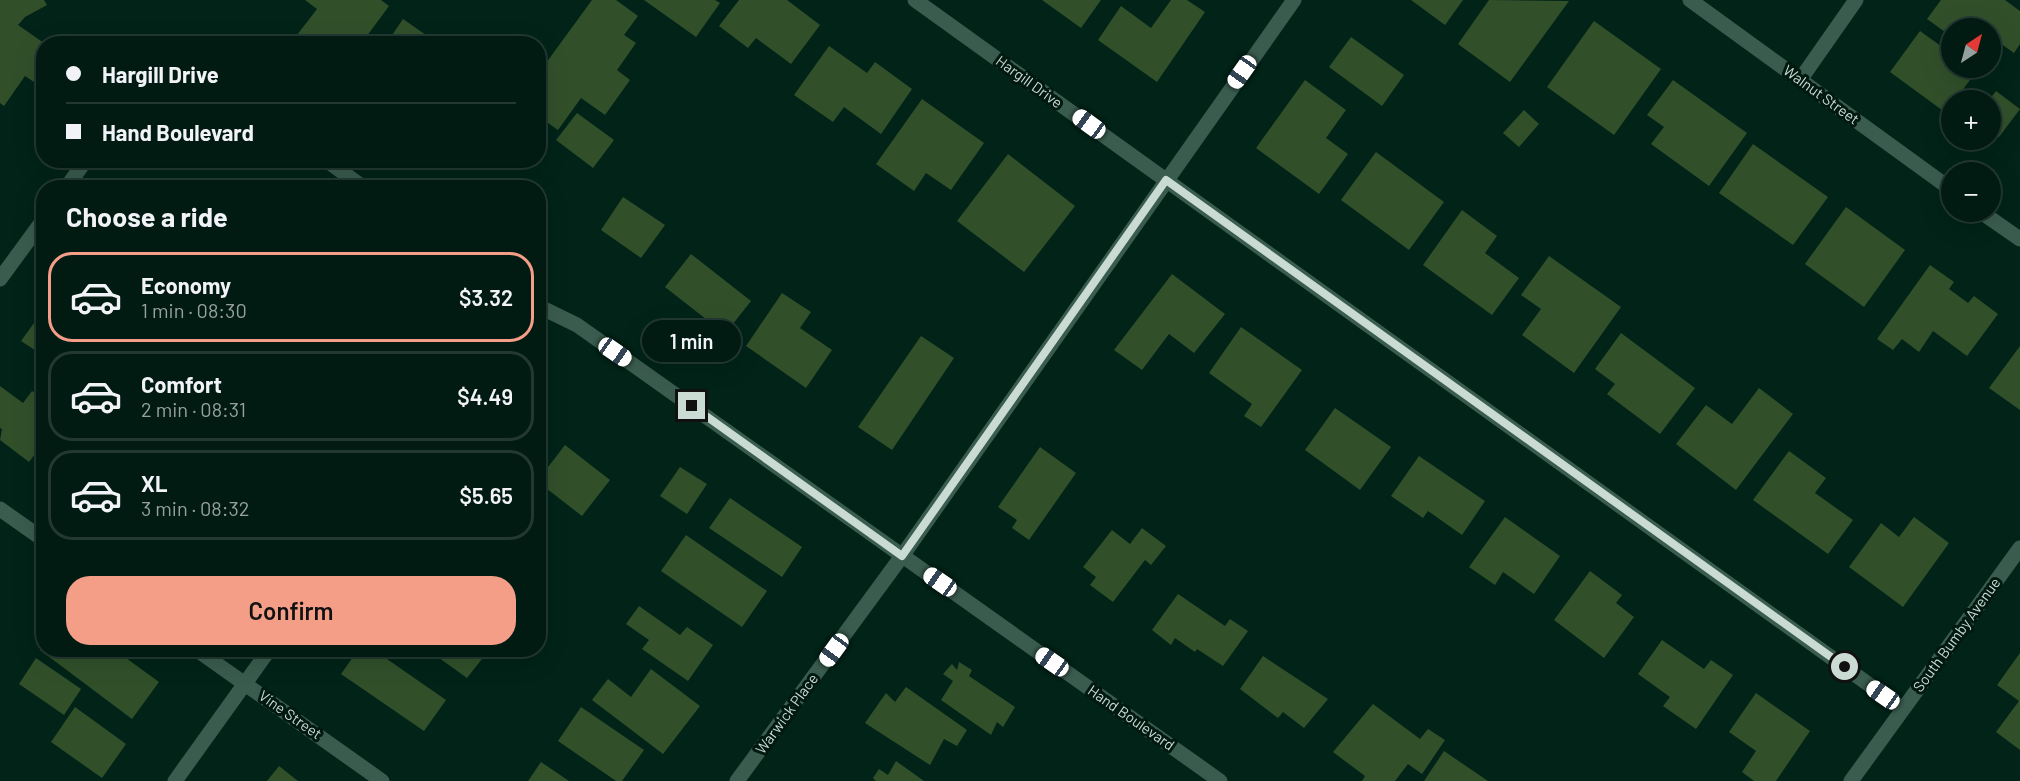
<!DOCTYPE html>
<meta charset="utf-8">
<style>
:root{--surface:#011a12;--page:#0f2720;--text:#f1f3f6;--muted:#96a19f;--line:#233832;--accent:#f49e88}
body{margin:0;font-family:Barlow,sans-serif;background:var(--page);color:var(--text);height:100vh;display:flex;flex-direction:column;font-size:22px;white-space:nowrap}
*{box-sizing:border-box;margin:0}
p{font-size:20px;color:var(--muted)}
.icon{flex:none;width:33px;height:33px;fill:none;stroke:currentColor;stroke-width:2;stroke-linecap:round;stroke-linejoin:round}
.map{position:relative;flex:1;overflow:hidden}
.sheet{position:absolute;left:36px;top:180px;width:510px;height:477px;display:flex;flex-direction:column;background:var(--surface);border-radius:24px;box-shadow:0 6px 24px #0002,0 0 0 2px var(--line)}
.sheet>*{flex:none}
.banner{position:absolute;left:36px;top:36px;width:510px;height:132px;border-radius:24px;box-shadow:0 6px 24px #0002,0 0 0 2px var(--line);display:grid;align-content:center;height:132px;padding:0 30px;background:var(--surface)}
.needle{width:39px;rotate:36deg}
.buttons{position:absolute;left:1941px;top:18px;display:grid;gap:12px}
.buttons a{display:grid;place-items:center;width:60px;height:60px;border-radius:50%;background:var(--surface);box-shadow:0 6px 24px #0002,0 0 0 2px var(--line);font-size:30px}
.end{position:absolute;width:27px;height:27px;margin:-14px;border:8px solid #c9dbd3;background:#111;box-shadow:0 0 0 3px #111}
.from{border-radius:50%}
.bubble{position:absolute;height:42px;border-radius:21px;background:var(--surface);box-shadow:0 6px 24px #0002,0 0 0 2px var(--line);font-size:20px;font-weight:600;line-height:42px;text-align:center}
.car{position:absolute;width:18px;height:36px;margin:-18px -9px;border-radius:8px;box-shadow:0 0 4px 2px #0007;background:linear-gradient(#fff 24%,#345 0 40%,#fff 0 76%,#345 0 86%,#fff 0)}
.banner b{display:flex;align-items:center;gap:21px;height:57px;font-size:22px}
.banner b+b{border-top:2px solid var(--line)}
.banner i{width:15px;height:15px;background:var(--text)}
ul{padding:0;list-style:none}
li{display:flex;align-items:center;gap:18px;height:90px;margin:0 12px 9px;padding:0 18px;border:3px solid var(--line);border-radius:24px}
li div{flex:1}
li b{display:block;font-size:22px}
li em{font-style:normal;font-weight:600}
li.active{border-color:var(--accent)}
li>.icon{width:54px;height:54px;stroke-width:1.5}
h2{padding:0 30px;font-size:27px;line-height:72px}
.cta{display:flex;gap:12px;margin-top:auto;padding:12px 30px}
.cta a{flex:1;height:69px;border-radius:24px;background:var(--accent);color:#111;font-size:24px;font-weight:600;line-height:69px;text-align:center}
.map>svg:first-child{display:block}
.building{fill:#31502a}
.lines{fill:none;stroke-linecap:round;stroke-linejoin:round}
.street{stroke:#3a5c4e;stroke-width:15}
.secondary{stroke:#3a5c4e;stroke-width:15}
.route{stroke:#c9dbd3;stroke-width:8}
.labels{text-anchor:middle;stroke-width:6;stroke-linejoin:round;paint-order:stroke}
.street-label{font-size:15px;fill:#c9dbd3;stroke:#011910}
</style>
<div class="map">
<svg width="2020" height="781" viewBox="0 0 2020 781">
<rect width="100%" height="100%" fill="#012318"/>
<g class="building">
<path d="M0 0H44L47 5 25 17 18 25 44 43V75L37 84 25 76 4 106 0 103Z"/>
<path d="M305 0H381L389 6 361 44H308L297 35 317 9Z"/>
<path d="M592 0H616L638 16 624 35 636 43 617 70 630 80 605 115 581 98 558 130 538 116V74Z"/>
<path d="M644 0H715L720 3 696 37Z"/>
<path d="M739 0H787L820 25 791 64 756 38 748 48 719 26Z"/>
<path d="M1042 0H1101L1081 28Z"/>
<path d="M1171 0H1187L1205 12 1157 82 1098 40 1121 6 1151 28Z"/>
<path d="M1411 0H1463L1445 25Z"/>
<path d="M1489 0 1569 1 1510 82 1458 44Z"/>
<path d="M1941 0H2005L2020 11V44L2014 53 1990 36V28H1952V37L1927 19Z"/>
<path d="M403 19 439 44H386Z"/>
<path d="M1594 21 1661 69 1614 135 1547 87Z"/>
<path d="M1920 31 1952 54V68H1969L1976 72 1955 100H1952V106L1946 113 1890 72Z"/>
<path d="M1351 37 1404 75 1382 106 1329 67Z"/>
<path d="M829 46 867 73 875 62 912 89 881 134 844 107 833 122 794 95Z"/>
<path d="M1305 80 1346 110 1326 138 1348 154 1319 194 1256 148Z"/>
<path d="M1673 80 1747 133 1709 186 1651 144 1664 127 1647 115Z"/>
<path d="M1996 91 2020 109 1999 137 1990 131 1989 100Z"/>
<path d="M922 99 984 143 951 190 926 173 914 191 876 164Z"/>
<path d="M1524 110 1539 124 1519 147 1503 133Z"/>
<path d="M577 113 614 140 593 168 556 140Z"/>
<path d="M1753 144 1828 197 1793 245 1719 193Z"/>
<path d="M1376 152 1444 202 1409 250 1341 200Z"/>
<path d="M1008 154 1075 206 1024 272 957 221Z"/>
<path d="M294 178 307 188H288Z"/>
<path d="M623 197 665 225 641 258 601 230Z"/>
<path d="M1846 207 1905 250 1864 307 1805 264Z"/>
<path d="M1462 210 1497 236 1485 253 1519 278 1492 315 1423 265Z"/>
<path d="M691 254 751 301 725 334 665 287Z"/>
<path d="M1549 256 1621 307 1574 373 1522 335 1541 309 1521 295Z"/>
<path d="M1930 265 1954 282 1949 289 1968 303 1974 296 1998 314 1967 356 1933 331 1919 352 1902 339 1893 350 1877 339Z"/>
<path d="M1172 274 1225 314 1194 353 1169 334 1142 370 1114 350Z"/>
<path d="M782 293 811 312 800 328 832 350 806 388 746 346Z"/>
<path d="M44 309V356L21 341Z"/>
<path d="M1241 327 1302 370 1261 427 1244 416 1252 404 1209 373Z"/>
<path d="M1621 333 1695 388 1660 434 1607 394 1615 384 1595 369Z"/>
<path d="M921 336 954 358 892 450 858 427Z"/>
<path d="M2020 346V410L1989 388Z"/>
<path d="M0 386 23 403 32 391 44 399V442L29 462 0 440 2 429 0 428Z"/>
<path d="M1759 388 1793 414 1736 490 1676 444 1706 405 1732 424Z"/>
<path d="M1335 408 1391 447 1360 490 1305 450Z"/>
<path d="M565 445 610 480 582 516 538 482V480Z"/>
<path d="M1040 447 1076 473 1029 540 1012 528 1017 520 998 507Z"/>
<path d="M1789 451 1826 478 1815 493 1853 520 1828 554 1753 500Z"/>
<path d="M1419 456 1485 501 1462 535 1428 511 1423 518 1391 496Z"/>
<path d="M680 467 707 484 687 514 660 496Z"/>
<path d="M730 498 802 547 782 577 709 528Z"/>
<path d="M1505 517 1560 556 1534 594 1503 572 1495 585 1469 567Z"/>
<path d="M1914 517 1949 543 1903 607 1849 567 1881 523 1899 537Z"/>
<path d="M1142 528 1166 546 1151 565 1145 560 1113 602 1090 585 1096 577 1083 567 1112 530 1130 544Z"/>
<path d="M686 535 767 591 742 627 661 571Z"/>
<path d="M1590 571 1622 595 1616 603 1634 617 1604 658 1554 620Z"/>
<path d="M1178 594 1225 626 1230 619 1248 631 1223 666 1197 649 1195 652 1175 638 1171 645 1152 630Z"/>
<path d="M639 606 680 635 687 627 713 645 688 681 642 649 649 640 626 624Z"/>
<path d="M1662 640 1704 669 1711 660 1733 675 1696 729 1663 706 1670 697 1638 674Z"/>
<path d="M44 646V650H115L159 682 132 719 40 650Z"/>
<path d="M358 650H374L446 700 424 731 341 674Z"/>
<path d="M428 650H489L467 678Z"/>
<path d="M2020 653V750L1996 732 2019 701 1997 685Z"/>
<path d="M1263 656 1328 699 1304 728 1283 712 1278 718 1240 689Z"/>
<path d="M36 658 81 689 64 715 19 684Z"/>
<path d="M959 662 972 670 969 676 1015 707 1003 727 997 722 991 735 941 700 953 681 943 674 952 664 957 670Z"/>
<path d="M651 669 700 706 663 754 592 700 608 679 631 697Z"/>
<path d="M906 687 967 730 957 746 944 739 930 765 865 723 886 693 895 702Z"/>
<path d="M1756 693 1810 731 1776 781H1754L1742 772 1756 751 1729 732Z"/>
<path d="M1373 704 1420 739 1428 729 1445 740 1422 774 1408 764 1395 781H1362L1365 776 1333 752Z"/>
<path d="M75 707 126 744 102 778 51 742Z"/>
<path d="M581 707 644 750 622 781H616L558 741Z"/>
<path d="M1444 751 1488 781H1424Z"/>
<path d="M896 761 924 781H876L873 778 879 769 888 775Z"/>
<path d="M541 762 569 781H528Z"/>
<path d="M279 766 298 781H267Z"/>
</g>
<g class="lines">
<g class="street">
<path d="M915 0 1903 709"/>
<path d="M1690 0 1952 190"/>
<path d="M1800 80 1856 0"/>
<path d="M326 160 364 188"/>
<path d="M66 188 86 160"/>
<path d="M1981 212 2020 239"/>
<path d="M0 279 44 219"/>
<path d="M538 306 577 325 1220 781"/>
<path d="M0 509 44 540"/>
<path d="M197 650 382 781"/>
<path d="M175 781 269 650"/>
<path d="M737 781 902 556 1294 0"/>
</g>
<path class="secondary" d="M1851 781 2020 548"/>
</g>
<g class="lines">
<path class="route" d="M692 406 902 556 1166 180 1845 667"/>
</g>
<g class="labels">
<g class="street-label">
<text transform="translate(1029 82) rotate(36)" y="5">Hargill Drive</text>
<text transform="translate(1821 95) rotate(36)" y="5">Walnut Street</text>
<text transform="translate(1957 635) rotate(-54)" y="5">South Bumby Avenue</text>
<text transform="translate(787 714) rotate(-54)" y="5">Warwick Place</text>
<text transform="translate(290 715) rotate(35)" y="5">Vine Street</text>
<text transform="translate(1131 718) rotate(35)" y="5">Hand Boulevard</text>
</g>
</g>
</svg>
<div class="buttons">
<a><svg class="needle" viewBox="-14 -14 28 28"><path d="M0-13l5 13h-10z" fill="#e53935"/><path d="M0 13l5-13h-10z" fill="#96a19f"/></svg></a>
<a>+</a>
<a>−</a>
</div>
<i class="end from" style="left:1845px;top:667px"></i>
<i class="end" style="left:692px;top:406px"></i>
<div class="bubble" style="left:642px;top:320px;width:99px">1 min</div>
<i class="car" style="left:1242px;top:72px;rotate:215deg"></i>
<i class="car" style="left:1089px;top:124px;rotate:306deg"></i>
<i class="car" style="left:615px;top:352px;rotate:125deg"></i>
<i class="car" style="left:940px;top:582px;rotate:305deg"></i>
<i class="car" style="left:834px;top:650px;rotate:216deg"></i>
<i class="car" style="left:1052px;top:662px;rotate:305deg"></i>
<i class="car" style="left:1883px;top:695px;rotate:305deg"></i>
<div class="banner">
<b><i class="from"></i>Hargill Drive</b>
<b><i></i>Hand Boulevard</b>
</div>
<section class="sheet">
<h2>Choose a ride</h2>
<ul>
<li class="active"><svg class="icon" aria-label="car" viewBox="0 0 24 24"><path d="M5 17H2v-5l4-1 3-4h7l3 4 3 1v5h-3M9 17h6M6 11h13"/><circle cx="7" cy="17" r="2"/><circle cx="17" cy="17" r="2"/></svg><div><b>Economy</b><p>1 min · 08:30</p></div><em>$3.32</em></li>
<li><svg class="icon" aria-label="car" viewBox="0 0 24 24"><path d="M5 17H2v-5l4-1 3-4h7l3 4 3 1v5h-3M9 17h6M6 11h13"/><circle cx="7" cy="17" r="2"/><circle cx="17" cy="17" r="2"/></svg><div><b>Comfort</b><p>2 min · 08:31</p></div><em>$4.49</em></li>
<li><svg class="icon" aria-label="car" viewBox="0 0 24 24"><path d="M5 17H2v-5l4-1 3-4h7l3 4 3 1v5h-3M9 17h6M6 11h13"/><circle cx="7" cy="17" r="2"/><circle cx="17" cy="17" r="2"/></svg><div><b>XL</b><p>3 min · 08:32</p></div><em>$5.65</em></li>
</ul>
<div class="cta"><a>Confirm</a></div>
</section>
</div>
